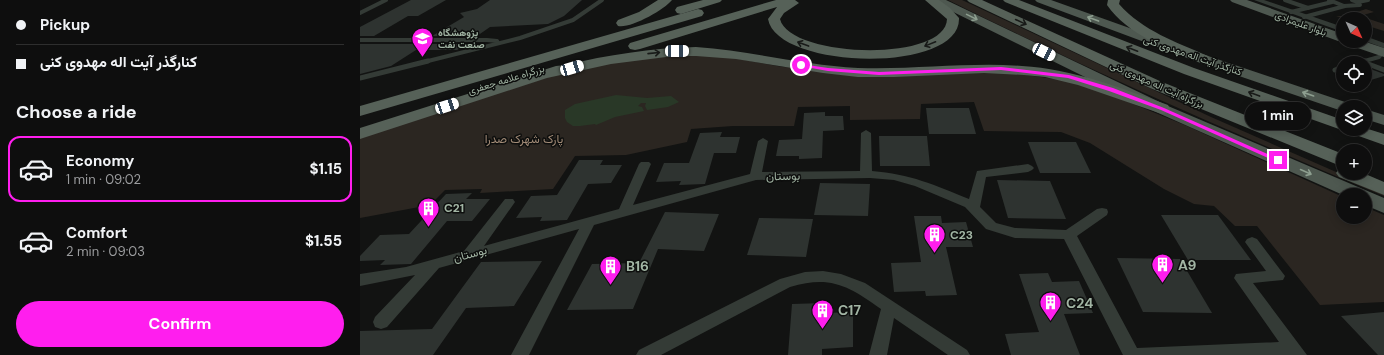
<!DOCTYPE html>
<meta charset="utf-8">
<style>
:root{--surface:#0e0e0e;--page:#171717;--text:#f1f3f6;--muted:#9b9c9e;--line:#2e2e2e;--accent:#ff1eee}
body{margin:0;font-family:"DM Sans",Vazirmatn,sans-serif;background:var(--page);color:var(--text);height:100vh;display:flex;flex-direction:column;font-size:15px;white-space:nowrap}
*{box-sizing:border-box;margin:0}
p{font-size:13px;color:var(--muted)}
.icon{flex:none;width:22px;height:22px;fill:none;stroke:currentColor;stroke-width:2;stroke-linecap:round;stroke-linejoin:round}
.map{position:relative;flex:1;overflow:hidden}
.panel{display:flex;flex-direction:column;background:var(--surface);width:360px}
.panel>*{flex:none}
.banner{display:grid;align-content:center;height:88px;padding:0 16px;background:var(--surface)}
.needle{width:26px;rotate:135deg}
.tools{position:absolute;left:976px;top:12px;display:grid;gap:8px}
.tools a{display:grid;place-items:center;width:36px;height:36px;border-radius:50%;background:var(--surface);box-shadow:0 2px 10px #0003,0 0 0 1px var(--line);font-size:20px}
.end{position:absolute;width:18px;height:18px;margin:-9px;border:5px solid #ff1eee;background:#fff;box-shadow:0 0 0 2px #fff}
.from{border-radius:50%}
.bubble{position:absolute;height:28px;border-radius:14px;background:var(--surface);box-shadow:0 2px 10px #0003,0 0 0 1px var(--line);font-size:13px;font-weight:700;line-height:28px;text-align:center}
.car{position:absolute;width:12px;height:24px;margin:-12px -6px;border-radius:5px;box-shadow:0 0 3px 1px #0007;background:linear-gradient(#fff 24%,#345 0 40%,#fff 0 76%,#345 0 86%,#fff 0)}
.banner b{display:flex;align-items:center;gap:14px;height:38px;font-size:15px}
.banner b+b{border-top:1px solid var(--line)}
.banner i{width:10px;height:10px;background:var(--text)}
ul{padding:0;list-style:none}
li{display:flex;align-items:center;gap:12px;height:66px;margin:0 8px 6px;padding:0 8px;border:2px solid transparent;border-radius:12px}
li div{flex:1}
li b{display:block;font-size:15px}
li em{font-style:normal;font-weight:700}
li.selected{border-color:var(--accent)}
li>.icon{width:36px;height:36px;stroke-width:1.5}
h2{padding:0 16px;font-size:18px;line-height:48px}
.cta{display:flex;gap:8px;margin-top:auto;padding:8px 16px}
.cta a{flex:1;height:46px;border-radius:24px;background:var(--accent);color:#fff;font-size:16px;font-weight:700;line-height:46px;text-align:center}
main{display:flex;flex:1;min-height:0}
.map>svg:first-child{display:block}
.green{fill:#2b2621}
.water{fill:#293827}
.building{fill:#2e3330}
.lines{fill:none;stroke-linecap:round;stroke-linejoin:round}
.service-far1{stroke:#343b36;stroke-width:4}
.service{stroke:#343b36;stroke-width:5}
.minor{fill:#343b36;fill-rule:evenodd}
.primary{fill:#4e5850;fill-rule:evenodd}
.trunk{fill:#566158;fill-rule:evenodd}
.oneway{stroke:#8d9e8f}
.oneway2{stroke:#181a18}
.route{fill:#ff1eee}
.labels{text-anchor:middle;stroke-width:3;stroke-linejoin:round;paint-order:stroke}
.far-street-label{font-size:10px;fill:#a2b5a4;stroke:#0d0e0d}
.far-poi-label{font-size:10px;font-weight:bold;fill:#a2b5a4;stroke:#0d0e0d;text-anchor:start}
.park-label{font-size:12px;fill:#a28b77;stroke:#0d0e0d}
.street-label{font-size:12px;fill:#a2b5a4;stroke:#0d0e0d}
.poi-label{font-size:12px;font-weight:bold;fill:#a2b5a4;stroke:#0d0e0d;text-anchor:start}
.near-poi-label{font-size:14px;font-weight:bold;fill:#a2b5a4;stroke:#0d0e0d;text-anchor:start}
</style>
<main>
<section class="panel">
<div class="banner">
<b><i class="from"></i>Pickup</b>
<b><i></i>کنارگذر آیت اله مهدوی کنی</b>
</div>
<h2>Choose a ride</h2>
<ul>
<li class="selected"><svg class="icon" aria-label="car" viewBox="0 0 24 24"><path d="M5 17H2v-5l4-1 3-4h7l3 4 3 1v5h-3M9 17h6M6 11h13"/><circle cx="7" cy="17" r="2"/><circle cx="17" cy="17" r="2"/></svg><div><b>Economy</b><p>1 min · 09:02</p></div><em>$1.15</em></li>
<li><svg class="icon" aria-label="car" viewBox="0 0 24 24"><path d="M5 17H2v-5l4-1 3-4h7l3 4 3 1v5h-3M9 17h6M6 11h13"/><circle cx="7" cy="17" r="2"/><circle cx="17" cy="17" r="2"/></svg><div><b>Comfort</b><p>2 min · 09:03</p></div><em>$1.55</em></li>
</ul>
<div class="cta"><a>Confirm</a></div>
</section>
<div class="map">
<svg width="1024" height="355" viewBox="0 0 1024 355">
<rect width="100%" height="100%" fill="#121312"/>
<g class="green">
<path d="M588 0H602L851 117 1024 193V196C877 135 731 71 588 0Z"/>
<path d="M1006 9 1014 12 992 18 995 19H986L976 16H985Z"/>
<path d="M1003 17 1024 24V31L1005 25V19H995Z"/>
<path d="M351 54 423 67 578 74 645 72 722 83 827 126 983 197V217H1005V207L1024 215V302L960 305 897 226H875L854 206 834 204 804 189 730 143 701 132 624 131 614 102 561 104 560 119 490 120V106L438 107 434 126H373L331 129 327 142 266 155 215 156 193 189 120 193 122 189 85 190 70 205 0 218V137L192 76 274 57Z"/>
</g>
<path class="water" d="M256 95 287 98 311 96 319 102 308 107 287 110 285 106 286 103H281L278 106 282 107 284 111 255 117 236 125 235 124 220 126H213L207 122 205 118V110L215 104Z"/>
<g class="building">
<path d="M51 0H86L58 16H48L14 36H0V27Z"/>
<path d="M130 0H222L204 16 188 24 130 27 117 36H72L104 17 100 13 117 9Z"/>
<path d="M0 44H107L97 50H56L31 66 0 74Z"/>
<path d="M1005 67 1024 74V76L1011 80 1005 78Z"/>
<path d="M566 108H609L616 134H569Z"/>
<path d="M465 112V116H483L484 130 463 131 462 158 439 159V156H416L419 140 442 139 444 113Z"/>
<path d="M362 132 360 137H380L376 153H354L345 184 319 185 321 181 296 182 304 163H329L340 133Z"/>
<path d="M519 136H567L570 166H520Z"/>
<path d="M668 142H716L731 173H680Z"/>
<path d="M219 160H243L240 165H262L251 183 228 184 207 220 180 221 182 217 156 218 171 196 197 195Z"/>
<path d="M637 180 690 181 706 219 648 218Z"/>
<path d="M460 183 510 184 508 216 454 215Z"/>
<path d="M112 193 106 199H130L112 221H87L51 264 20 265 25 260 0 261V256L20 235 49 234 86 194Z"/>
<path d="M305 212 359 214 344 251 298 249 273 309 207 310 232 264 279 263Z"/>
<path d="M801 215H858L891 260H828Z"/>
<path d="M554 216H581L582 223 606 222 613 247H586L597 295 566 296 565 291 534 292 531 263 561 262Z"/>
<path d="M399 218 453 219 446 257 387 255Z"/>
<path d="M757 258 820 259 852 313 783 312Z"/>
<path d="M182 261 154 306 106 308 73 355H0V331L72 329 121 262Z"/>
<path d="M688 273 692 282 719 281 733 313 704 314 720 355H651L645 334 679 332 659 274Z"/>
<path d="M464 303V313L493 312V347L462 349V355H428L432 304Z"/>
<path d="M1024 312V355H1018L981 316Z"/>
</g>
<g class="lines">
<g class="service-far1">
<path d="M925 0 948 8"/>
<path d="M969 0 984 6 1000 5 998 2 992 0"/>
<path d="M998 2 1008 0"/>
<path d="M931 12 972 2"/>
<path d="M0 13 26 0"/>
<path d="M944 17 985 6"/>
<path d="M0 40H127L137 41 138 43"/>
<path d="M64 62 160 38 213 20 242 0"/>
<path d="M1001 62 1019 57 1023 52"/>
</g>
<g class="service">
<path d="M1003 62 1024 70"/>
<path d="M998 63 1005 61"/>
<path d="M975 70 983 67"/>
<path d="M0 78 68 61"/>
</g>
<g class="minor">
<path d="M894 0H904L983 27V32Z"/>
<path d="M1005 36 1024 43V48L1005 41Z"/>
<path d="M506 130 511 133 512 171C550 174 575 185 609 199L617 171 668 164 672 166 674 168 672 170 668 172 626 177 620 207 636 223 655 228 706 230 737 209 742 208 747 209 748 212 747 215 717 236 777 348 919 342 874 278 876 274 906 271 885 242 887 239 892 237 897 239 925 276 923 280 893 283 947 355H763L704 239 655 238 626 229 605 207 555 186 534 180 510 178 396 180 234 225 169 355H151L219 229 79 268 27 327 21 329 15 327 13 322 15 317 55 275 0 286V274L46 267 104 251 145 199H153L155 202 124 246 259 209 279 164 281 162H289L291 164 273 205 390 174 398 141 403 138 408 141 402 172 500 171 501 133Z"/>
<path d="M463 271 481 274 505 283 607 350 610 355H588L534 318 527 355H509L521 309C488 286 471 275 430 287L301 355H276L279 350 420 279 445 272Z"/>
</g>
<g class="primary">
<path d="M571 0H586L808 106 1024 198V213L1005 205V195H983L796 112 573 2Z"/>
<path d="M675 0H691L848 56 991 104 993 107H983V111L979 110 838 62 677 2Z"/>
<path d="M870 0H887L983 34V41H1003L1024 48V57L986 44 985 41H978L872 2Z"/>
<path d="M1005 109 1024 115V125L1005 119Z"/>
</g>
<g class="trunk">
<path d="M298 0H312C304 10 270 29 258 26L256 23 258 20 279 12Z"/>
<path d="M343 0H362L360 2 321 14 317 13 315 10 317 7Z"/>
<path d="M416 0H435L439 3 424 13 420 19C429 58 586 63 587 19L565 0H579L590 8 599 18C601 74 417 70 408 19L417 7 280 49 275 50 270 49 268 46 270 43Z"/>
<path d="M607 0H622L802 82 983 154V167L790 88 609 2Z"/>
<path d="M643 0H659L834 68 983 120V129H1005V128L1024 134V145L824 74 645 2Z"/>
<path d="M748 0H760L759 4C783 31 816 42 848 56L850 59 848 62 843 63 838 62C806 48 768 35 747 5Z"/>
<path d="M338 9 342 10 344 13 342 16 0 116V106Z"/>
<path d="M336 47C391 51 444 65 498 68 553 70 608 62 662 66 713 69 761 88 808 105L810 109 808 113 802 114 718 85 685 77 664 75 624 73 534 77H498L463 73 376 59 336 56H314L251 64 187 78 0 139V128L196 66 205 65C248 55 291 48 336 47Z"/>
<path d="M983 168V173H1003L1024 182V195L979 177 976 173 979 169Z"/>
</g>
</g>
<defs><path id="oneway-shaft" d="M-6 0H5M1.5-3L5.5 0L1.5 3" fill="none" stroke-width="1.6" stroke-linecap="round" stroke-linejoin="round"/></defs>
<g class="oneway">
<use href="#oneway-shaft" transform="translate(612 17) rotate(26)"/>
<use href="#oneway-shaft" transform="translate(733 19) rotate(-160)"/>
<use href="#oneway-shaft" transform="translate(948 94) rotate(-161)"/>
<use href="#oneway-shaft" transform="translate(946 172) rotate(24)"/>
</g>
<g class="oneway2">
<use href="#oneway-shaft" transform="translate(661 22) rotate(25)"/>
<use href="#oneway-shaft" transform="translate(443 44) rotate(-160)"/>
<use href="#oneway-shaft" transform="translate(570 44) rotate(158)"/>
<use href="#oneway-shaft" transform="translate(772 49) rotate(-159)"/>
<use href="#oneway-shaft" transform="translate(294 53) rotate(-6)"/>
<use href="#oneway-shaft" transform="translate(894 94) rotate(-160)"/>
</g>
<path class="route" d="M441 64 468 68 519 72 641 67 709 75 753 88 804 108 921 160 915 161 801 110 749 91 708 78 641 70 519 75 468 71 440 66Z"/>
<defs>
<symbol id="university-pin" viewBox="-11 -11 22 30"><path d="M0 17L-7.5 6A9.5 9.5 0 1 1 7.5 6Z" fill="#ff1eee" stroke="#0d0e0d"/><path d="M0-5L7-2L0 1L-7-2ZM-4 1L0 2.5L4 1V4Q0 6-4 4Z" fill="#fff"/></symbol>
<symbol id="building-pin" viewBox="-11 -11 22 30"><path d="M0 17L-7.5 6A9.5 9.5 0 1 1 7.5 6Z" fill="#ff1eee" stroke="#0d0e0d"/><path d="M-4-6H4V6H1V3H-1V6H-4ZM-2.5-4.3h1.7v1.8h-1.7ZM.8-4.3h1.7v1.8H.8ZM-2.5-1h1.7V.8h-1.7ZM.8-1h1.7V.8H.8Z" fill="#fff"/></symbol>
</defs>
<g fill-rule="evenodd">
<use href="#university-pin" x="50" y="26" width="25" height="34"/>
<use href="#building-pin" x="56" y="196" width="25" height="34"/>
<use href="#building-pin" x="562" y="222" width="25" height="34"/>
<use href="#building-pin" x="790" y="252" width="25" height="34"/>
<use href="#building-pin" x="238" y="254" width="25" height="34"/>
<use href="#building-pin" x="678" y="290" width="25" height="34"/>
<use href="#building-pin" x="450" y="298" width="25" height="34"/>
</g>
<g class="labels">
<g class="far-street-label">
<text transform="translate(941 23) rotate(20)" y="4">بلوار علیمرادی</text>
<text transform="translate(833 55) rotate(19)" y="4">کنارگذر آیت اله مهدوی کنی</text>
<text transform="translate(146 79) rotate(-17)" y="4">بزرگراه علامه جعفری</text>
<text transform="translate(797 84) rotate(24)" y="4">بزرگراه آیت اله مهدوی کنی</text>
</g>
<g class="far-poi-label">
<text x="78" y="36">پژوهشگاه<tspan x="78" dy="12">صنعت نفت</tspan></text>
</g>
<g class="park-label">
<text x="164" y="143">پارک شهرک صدرا</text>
</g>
<g class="street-label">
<text transform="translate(423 176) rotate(-1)" y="4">بوستان</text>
<text transform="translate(110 254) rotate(-15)" y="4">بوستان</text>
</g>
<g class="poi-label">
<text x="84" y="212">C21</text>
<text x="590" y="239">C23</text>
</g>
<g class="near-poi-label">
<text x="818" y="270">A9</text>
<text x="266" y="271">B16</text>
<text x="706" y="308">C24</text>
<text x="478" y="315">C17</text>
</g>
</g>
</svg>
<div class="tools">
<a><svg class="needle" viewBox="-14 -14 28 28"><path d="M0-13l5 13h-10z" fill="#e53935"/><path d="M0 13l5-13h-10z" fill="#9b9c9e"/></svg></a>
<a><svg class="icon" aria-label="locate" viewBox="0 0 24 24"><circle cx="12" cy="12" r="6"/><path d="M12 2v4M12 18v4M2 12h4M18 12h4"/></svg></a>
<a><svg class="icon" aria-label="layers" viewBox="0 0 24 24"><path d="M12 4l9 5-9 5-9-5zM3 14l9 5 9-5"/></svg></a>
<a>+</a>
<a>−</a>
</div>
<i class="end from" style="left:441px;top:65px"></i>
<i class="end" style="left:918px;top:160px"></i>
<div class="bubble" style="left:885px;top:102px;width:66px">1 min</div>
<i class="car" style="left:317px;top:51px;rotate:90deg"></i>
<i class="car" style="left:684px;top:52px;rotate:116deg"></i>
<i class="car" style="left:212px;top:68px;rotate:73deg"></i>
<i class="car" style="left:87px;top:106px;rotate:72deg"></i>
</div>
</main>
